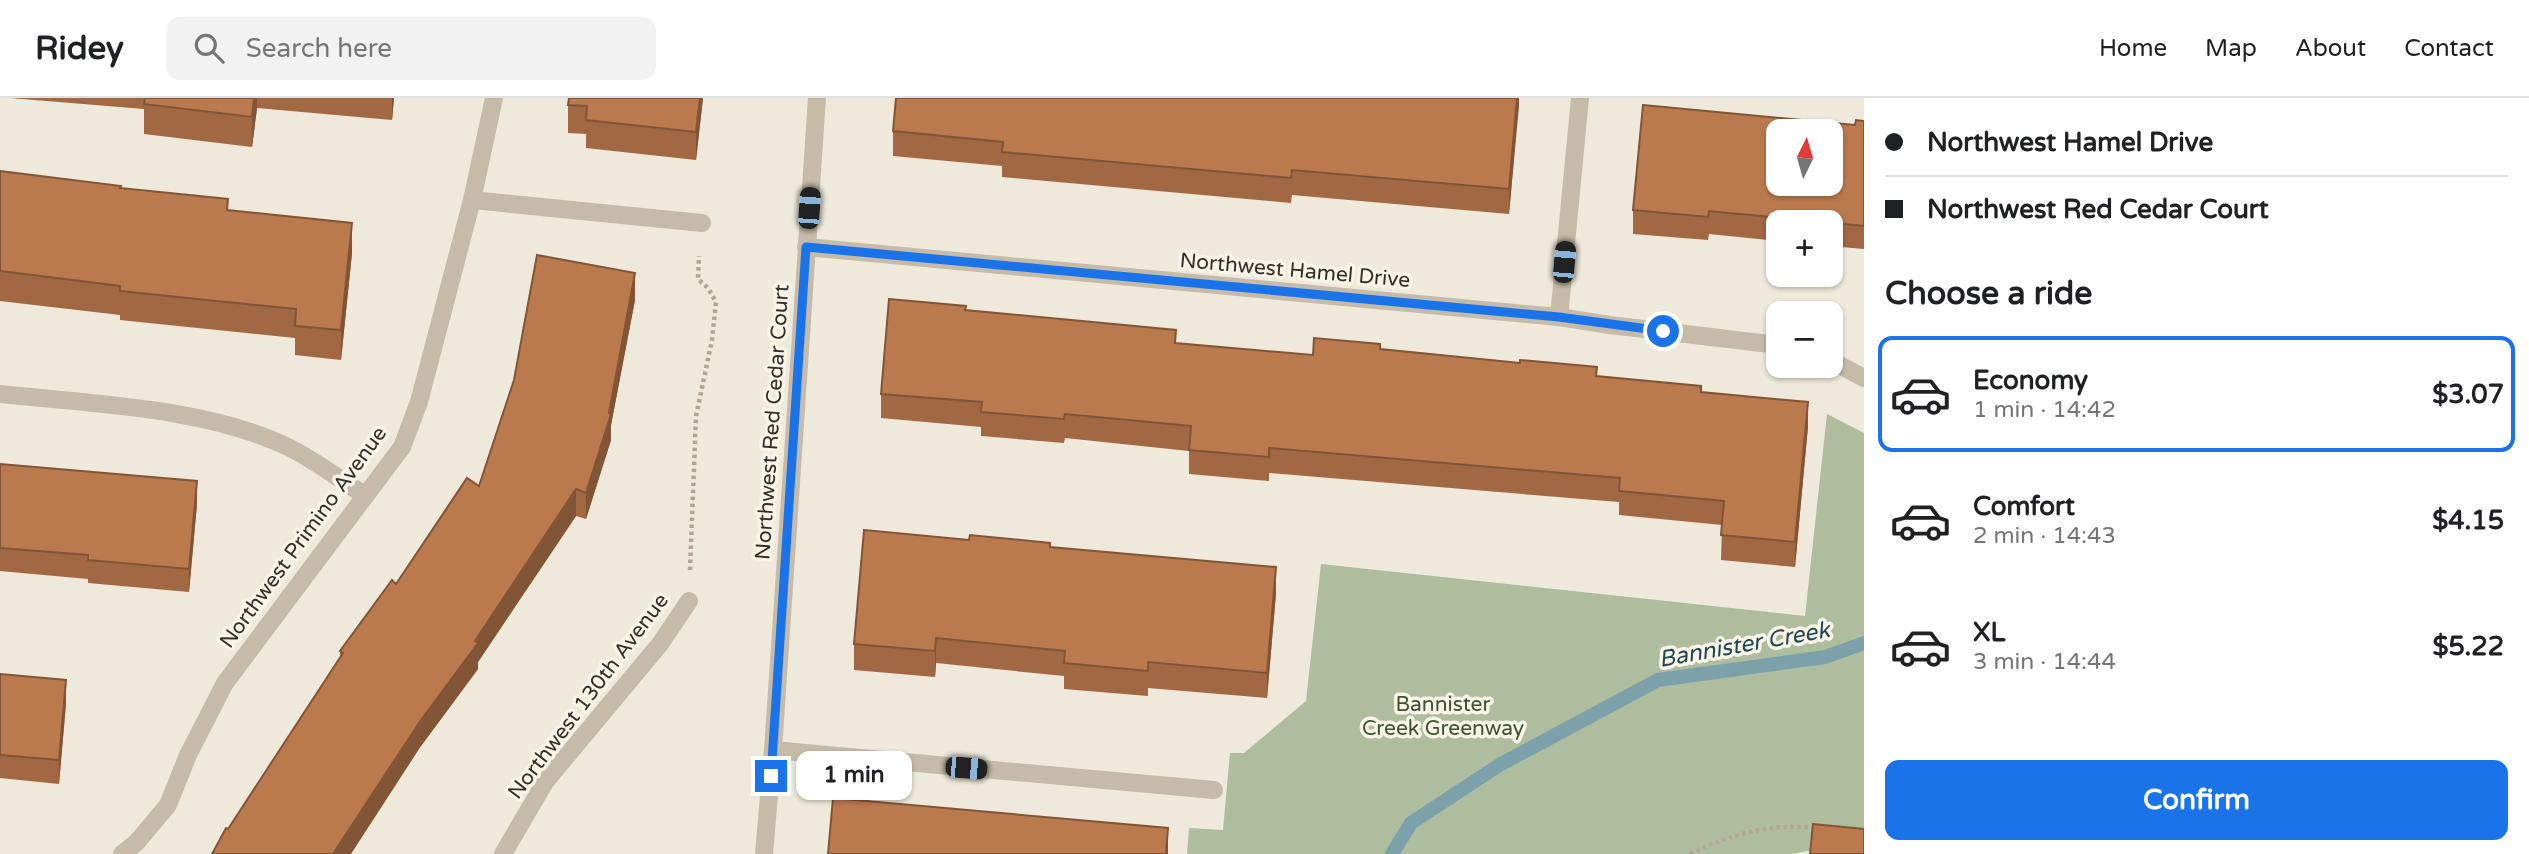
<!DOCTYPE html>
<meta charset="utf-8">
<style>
:root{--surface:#fff;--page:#f2f2f2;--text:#202124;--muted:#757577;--line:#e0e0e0;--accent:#1a73e8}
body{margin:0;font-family:"Varela Round",sans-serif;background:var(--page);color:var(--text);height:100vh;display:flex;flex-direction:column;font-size:26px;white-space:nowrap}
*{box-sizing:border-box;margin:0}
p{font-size:23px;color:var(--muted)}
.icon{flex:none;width:38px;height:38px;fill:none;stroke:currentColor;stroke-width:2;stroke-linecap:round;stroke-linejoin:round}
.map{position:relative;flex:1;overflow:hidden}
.side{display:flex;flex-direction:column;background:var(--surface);width:665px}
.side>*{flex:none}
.top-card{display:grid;align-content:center;height:154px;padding:0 21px;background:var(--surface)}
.needle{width:46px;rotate:5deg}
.fabs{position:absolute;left:1766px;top:21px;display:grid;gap:14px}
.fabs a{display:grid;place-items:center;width:77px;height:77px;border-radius:14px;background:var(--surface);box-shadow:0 2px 5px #0004;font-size:35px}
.end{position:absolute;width:32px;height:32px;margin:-16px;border:9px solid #1a73e8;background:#fff;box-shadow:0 0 0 4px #fff}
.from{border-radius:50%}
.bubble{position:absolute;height:49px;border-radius:14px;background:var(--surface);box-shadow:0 2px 5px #0004;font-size:23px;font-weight:800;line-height:49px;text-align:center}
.car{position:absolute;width:21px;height:42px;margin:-21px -10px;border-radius:9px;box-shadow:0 0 5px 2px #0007;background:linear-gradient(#222 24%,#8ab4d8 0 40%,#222 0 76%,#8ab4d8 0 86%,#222 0)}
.top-card b{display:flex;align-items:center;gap:24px;height:66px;font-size:26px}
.top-card b+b{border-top:2px solid var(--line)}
.top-card i{width:18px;height:18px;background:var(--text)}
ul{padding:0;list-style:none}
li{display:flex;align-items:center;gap:21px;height:116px;margin:0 14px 10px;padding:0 7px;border:4px solid transparent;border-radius:14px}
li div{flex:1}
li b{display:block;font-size:26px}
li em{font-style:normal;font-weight:800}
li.on{border-color:var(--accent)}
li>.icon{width:63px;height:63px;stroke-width:1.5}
h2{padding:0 21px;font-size:32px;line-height:84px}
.cta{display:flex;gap:14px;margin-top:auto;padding:14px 21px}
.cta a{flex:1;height:80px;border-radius:14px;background:var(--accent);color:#fff;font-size:28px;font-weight:800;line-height:80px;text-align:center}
header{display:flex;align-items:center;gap:42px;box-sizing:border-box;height:98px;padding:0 35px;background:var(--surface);border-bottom:2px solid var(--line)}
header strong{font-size:33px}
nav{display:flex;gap:38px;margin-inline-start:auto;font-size:24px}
.search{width:490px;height:63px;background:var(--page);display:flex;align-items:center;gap:18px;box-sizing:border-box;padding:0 24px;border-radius:14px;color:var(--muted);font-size:26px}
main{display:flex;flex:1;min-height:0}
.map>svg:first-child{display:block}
.green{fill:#adbd9d}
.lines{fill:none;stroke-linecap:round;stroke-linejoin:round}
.stream{stroke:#7da1aa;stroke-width:14}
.path{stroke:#b2a593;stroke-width:4.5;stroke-dasharray:3.5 3.5;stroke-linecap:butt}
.minor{stroke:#c6bba9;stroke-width:18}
.wall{fill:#a16843}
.shaded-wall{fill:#835537}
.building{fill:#bb794e;stroke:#835537;stroke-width:2;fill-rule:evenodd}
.route{stroke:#1a73e8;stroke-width:9}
.labels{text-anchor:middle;stroke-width:7;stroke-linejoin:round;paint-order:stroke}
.street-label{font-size:21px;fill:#342e28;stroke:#f8f3e7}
.park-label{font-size:21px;fill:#3e502e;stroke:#f8f3e7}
.water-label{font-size:23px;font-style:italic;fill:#214752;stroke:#f8f3e7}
</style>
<header>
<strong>Ridey</strong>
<div class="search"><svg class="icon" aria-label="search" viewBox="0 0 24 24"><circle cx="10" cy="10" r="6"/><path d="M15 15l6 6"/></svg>Search here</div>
<nav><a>Home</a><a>Map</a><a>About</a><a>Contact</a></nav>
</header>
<main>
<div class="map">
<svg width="1864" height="756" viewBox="0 0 1864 756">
<rect width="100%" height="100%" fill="#efe9db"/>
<path class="green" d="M1827 316 1864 335V756L1808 753 1791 756H1187L1189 730 1223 732 1230 655H1244L1306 603 1321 466 1805 518Z"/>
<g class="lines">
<path class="stream" d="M1392 756 1411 725 1501 666 1658 582 1825 559 1864 545"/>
<g class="path">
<path d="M690 472 696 318 712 242 716 204 708 190 698 181 699 158"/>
<path d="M1690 756C1730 736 1771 725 1817 730"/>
</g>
<g class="minor">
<path d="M472 102 702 125"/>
<path d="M806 149 1559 219 1610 227 1778 247"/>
<path d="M1559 219 1580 0"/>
<path d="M1830 262 1864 280"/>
<path d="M0 296C91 306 205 309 288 349 315 362 340 382 365 397"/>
<path d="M773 652 1214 692"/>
<path d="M122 756 137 744 168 707 188 657 225 585 402 349 419 304 472 102 494 0"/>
<path d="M503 756 545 684 660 546 689 503"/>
<path d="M764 756 773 652 817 0"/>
</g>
</g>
<g class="wall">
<path d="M10 0H394L392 22 257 10 252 49 144 36V11Z"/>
<path d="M703 0 696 62 586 50V36L568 35V7Z"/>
<path d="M1519 0 1509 116 1292 97 1291 105 1002 79V68L893 58V33Z"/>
<path d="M1864 23V151L1830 148V124H1778V143L1709 136 1708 142 1633 136V112Z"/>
<path d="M0 73 121 90 228 112 352 155 341 262 295 257V240L120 222V217L0 203Z"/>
<path d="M635 202 611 327V342L586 421 576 418 478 564V571L421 648 228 731 340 560V553Z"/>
<path d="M966 212 1176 245 1313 257 1380 251 1597 278 1701 295 1808 328 1795 469 1721 462 1722 427 1619 417V404L1269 375V383L1189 376V353L1065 340 1064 345 981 338V329L881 320V296Z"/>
<path d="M0 366 197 406 189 494 88 485V481L0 473Z"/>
<path d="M1050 449 1276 495 1267 600 1148 590V598L1064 591V578L936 565 935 579 854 572V546Z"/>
<path d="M0 576 66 605 59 686 0 680Z"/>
</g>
<g class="shaded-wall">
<path d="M254 0H257V10L252 49V19Z"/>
<path d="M392 0H394L392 22Z"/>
<path d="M700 0H703L696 62V34Z"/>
<path d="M1517 0H1519V8L1509 116V91Z"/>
<path d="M352 125V155L341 262V232Z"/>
<path d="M635 175V202L611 327V342L586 421V395L609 315Z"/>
<path d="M1808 304V328L1795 469V444Z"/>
<path d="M197 383V406L189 494V471Z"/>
<path d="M576 391V418L478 564V571L421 648 351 756H333Z"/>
<path d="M1276 469V495L1267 600V575Z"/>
<path d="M936 540V565L935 579V553Z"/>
<path d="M66 582V605L59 686V662Z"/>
<path d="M1168 730V756H1166Z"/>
</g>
<g class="building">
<path d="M145 0H254L252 19 144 6Z"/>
<path d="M569 0H700L696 34 586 22 587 8 568 7Z"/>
<path d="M896 0H1517L1509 91 1292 72 1291 80 1002 54 1003 44 893 33Z"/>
<path d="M1643 7 1855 27 1856 22 1864 23V128L1709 113 1708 119 1633 112ZM1778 33H1830V86H1778Z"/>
<path d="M0 73 121 88 120 90 228 101 227 112 352 125 341 232 295 228 296 211 120 193V188L0 173Z"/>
<path d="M537 157 635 175 609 315 611 316 586 395 576 391 475 543 478 545 421 622 333 756H212L226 730 228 731 343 555 340 553 392 482 396 486 467 380 479 388 514 282Z"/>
<path d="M889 201 966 208 965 212 1176 232 1175 245 1313 257 1314 240 1380 246V251L1520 265V262L1597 269 1596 278 1701 288V294L1808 304 1795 444 1721 437 1724 403 1619 393 1620 380 1269 350V359L1189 352 1191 328 1065 316 1064 321 981 314 982 304 881 296Z"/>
<path d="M0 366 197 383 189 471 88 462V457L0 450Z"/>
<path d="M864 432 969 442 970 437 1050 445V449L1276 469 1267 575 1148 564V573L1064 565 1065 553 936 540 935 553 854 546Z"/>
<path d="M0 576 66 582 59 662 0 657Z"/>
<path d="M833 700 1168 730 1166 756H828Z"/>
<path d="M1813 726 1864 731V756H1810Z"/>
</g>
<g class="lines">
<path class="route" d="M771 678 806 149 1559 219 1663 233"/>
</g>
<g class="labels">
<g class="street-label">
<text transform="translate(1295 172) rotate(5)" y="7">Northwest Hamel Drive</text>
<text transform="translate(772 324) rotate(-86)" y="7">Northwest Red Cedar Court</text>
<text transform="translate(303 439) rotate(-54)" y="7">Northwest Primino Avenue</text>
<text transform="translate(588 598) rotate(-53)" y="7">Northwest 130th Avenue</text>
</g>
<g class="park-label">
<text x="1443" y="613">Bannister<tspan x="1443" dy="24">Creek Greenway</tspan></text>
</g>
<g class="water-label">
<text transform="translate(1744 546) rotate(-10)" y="8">Bannister Creek</text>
</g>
</g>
</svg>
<div class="fabs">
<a><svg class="needle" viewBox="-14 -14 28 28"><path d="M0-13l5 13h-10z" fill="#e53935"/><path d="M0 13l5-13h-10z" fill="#757577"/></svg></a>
<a>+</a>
<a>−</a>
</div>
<i class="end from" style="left:1663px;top:233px"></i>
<i class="end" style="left:771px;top:678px"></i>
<div class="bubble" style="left:796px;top:653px;width:116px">1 min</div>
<i class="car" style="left:809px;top:110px;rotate:4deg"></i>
<i class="car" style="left:1564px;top:164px;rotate:5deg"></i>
<i class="car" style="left:966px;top:670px;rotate:95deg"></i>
</div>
<section class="side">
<div class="top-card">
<b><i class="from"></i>Northwest Hamel Drive</b>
<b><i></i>Northwest Red Cedar Court</b>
</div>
<h2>Choose a ride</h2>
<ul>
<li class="on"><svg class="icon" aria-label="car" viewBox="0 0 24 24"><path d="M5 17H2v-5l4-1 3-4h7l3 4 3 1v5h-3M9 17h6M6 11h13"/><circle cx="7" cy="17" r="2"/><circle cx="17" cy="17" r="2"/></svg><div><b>Economy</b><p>1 min · 14:42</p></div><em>$3.07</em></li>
<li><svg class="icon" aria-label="car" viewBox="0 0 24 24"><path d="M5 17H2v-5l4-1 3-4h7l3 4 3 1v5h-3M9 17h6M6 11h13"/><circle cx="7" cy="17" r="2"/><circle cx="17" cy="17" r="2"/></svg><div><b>Comfort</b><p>2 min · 14:43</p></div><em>$4.15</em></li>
<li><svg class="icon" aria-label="car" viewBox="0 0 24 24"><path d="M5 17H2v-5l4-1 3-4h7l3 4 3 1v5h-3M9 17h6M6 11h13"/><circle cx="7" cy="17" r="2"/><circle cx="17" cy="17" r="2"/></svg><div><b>XL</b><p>3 min · 14:44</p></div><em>$5.22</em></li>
</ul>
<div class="cta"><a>Confirm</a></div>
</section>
</main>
